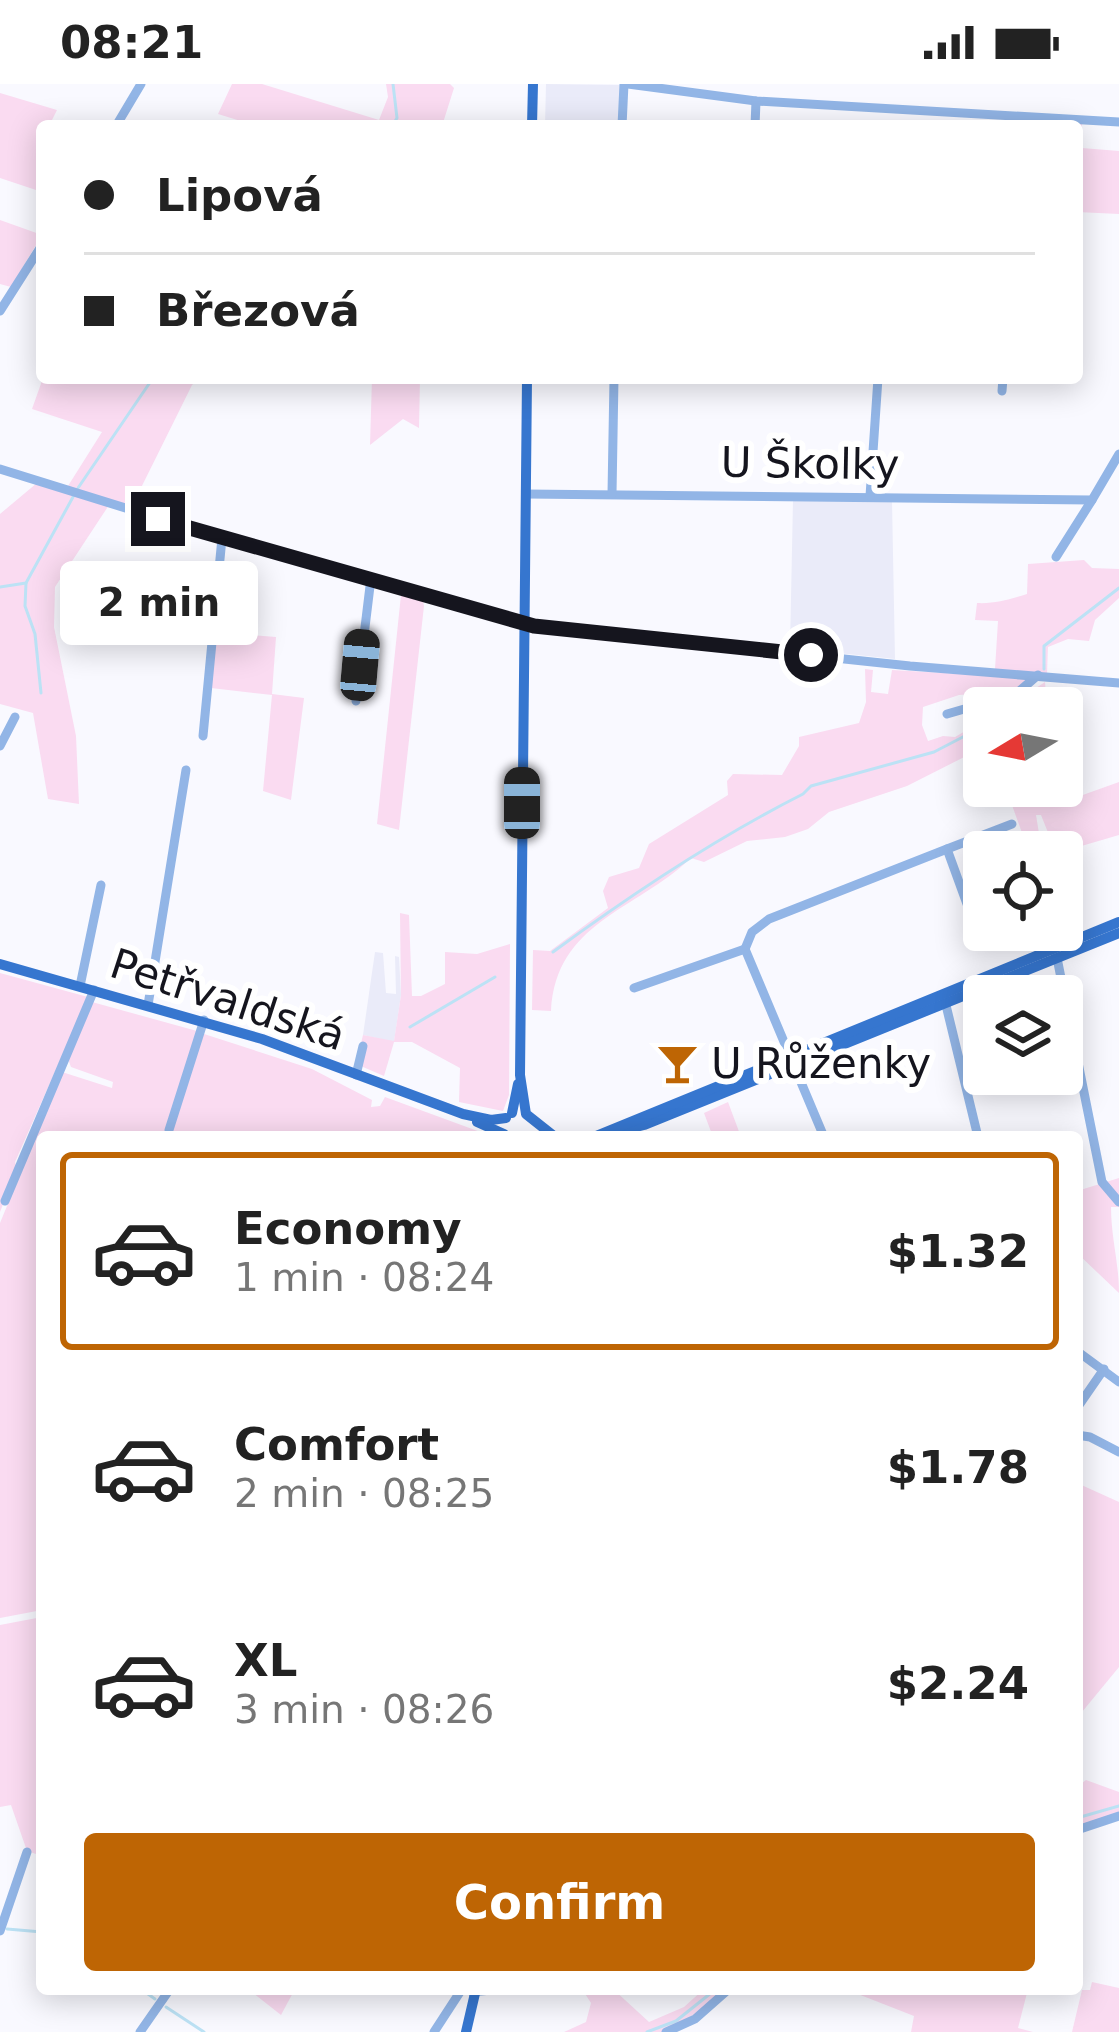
<!DOCTYPE html>
<meta charset="utf-8">
<style>
:root{--surface:#fff;--page:#f2f2f2;--text:#222;--muted:#767676;--line:#e0e0e0;--accent:#be6504}
body{margin:0;font-family:"DejaVu Sans",sans-serif;background:var(--page);color:var(--text);height:100vh;display:flex;flex-direction:column;font-size:45px;white-space:nowrap}
*{box-sizing:border-box;margin:0}
p{font-size:39px;color:var(--muted)}
.icon{flex:none;width:66px;height:66px;fill:none;stroke:currentColor;stroke-width:2;stroke-linecap:round;stroke-linejoin:round}
.map{position:relative;flex:1;overflow:hidden}
.sheet{position:absolute;left:36px;top:1047px;width:1047px;height:864px;display:flex;flex-direction:column;background:var(--surface);border-radius:12px;box-shadow:0 6px 30px #0003}
.sheet>*{flex:none}
.banner{position:absolute;left:36px;top:36px;width:1047px;height:264px;border-radius:12px;box-shadow:0 6px 30px #0003;display:grid;align-content:center;height:264px;padding:0 48px;background:var(--surface)}
.needle{width:78px;rotate:260deg}
.buttons{position:absolute;left:963px;top:603px;display:grid;gap:24px}
.buttons a{display:grid;place-items:center;width:120px;height:120px;border-radius:12px;background:var(--surface);box-shadow:0 6px 30px #0003;font-size:60px}
.end{position:absolute;width:54px;height:54px;margin:-27px;border:15px solid #15151e;background:#fff;box-shadow:0 0 0 6px #fff}
.from{border-radius:50%}
.bubble{position:absolute;height:84px;border-radius:12px;background:var(--surface);box-shadow:0 6px 30px #0003;font-size:39px;font-weight:700;line-height:84px;text-align:center}
.car{position:absolute;width:36px;height:72px;margin:-36px -18px;border-radius:15px;box-shadow:0 0 9px 3px #0007;background:linear-gradient(#222 24%,#8ab4d8 0 40%,#222 0 76%,#8ab4d8 0 86%,#222 0)}
.banner b{display:flex;align-items:center;gap:42px;height:114px;font-size:45px}
.banner b+b{border-top:3px solid var(--line)}
.banner i{width:30px;height:30px;background:var(--text)}
ul{padding:21px 0 0;list-style:none}
li{display:flex;align-items:center;gap:36px;height:198px;margin:0 24px 18px;padding:0 24px;border:6px solid transparent;border-radius:12px}
li div{flex:1}
li b{display:block;font-size:45px}
li em{font-style:normal;font-weight:700}
li.on{border-color:var(--accent)}
li>.icon{width:108px;height:108px;stroke-width:1.5}
.cta{display:flex;gap:24px;margin-top:auto;padding:24px 48px}
.cta a{flex:1;height:138px;border-radius:12px;background:var(--accent);color:#fff;font-size:48px;font-weight:700;line-height:138px;text-align:center}
.status{display:flex;justify-content:space-between;align-items:center;height:84px;padding:0 60px;background:var(--surface);direction:ltr}
.status svg{height:33px;fill:currentColor}
.map>svg:first-child{display:block}
.built{fill:#eaebf9}
.green{fill:#fadbf1}
.lines{fill:none;stroke-linecap:round;stroke-linejoin:round}
.stream{stroke:#bce2f5;stroke-width:3}
.minor{stroke:#92b5e6;stroke-width:9}
.major{stroke:#3676cf;stroke-width:10}
.route{stroke:#15151e;stroke-width:15}
.labels{text-anchor:middle;stroke-width:12;stroke-linejoin:round;paint-order:stroke}
.street-label{font-size:42px;fill:#15151e;stroke:#fff}
.poi-label{font-size:42px;fill:#15151e;stroke:#fff;text-anchor:start}
</style>
<div class="status"><b>08:21</b><svg viewBox="0 0 49 12"><path d="M0 12V9h3v3zM5 12V6h3v6zM10 12V3h3v9zM15 12V0h3v12zM26 1h20v11H26zM47 4h2v5h-2z"/></svg></div>
<div class="map">
<svg width="1119" height="1948" viewBox="0 0 1119 1948">
<rect width="100%" height="100%" fill="#f9f9ff"/>
<g class="built">
<path d="M546 0 620 1 619 42H545Z"/>
<path d="M793 416 892 417 895 575 790 564Z"/>
<path d="M375 868 383 869 386 909 396 910 395 872 399 873 401 911 394 958 363 951Z"/>
</g>
<g class="green">
<path d="M232 0H262L379 36 388 13 386 0H450L454 4 442 42H257L218 30Z"/>
<path d="M0 9 57 26 49 42H42V108L0 94Z"/>
<path d="M1079 39H1082V64L1119 67V130L1077 128Z"/>
<path d="M0 136 42 151 11 203 0 200Z"/>
<path d="M43 294H200L192 301 131 424 68 402 102 348 32 325Z"/>
<path d="M372 294H420L419 344 403 335 370 361Z"/>
<path d="M37 399 109 421 55 503 54 543 76 652 79 720 48 715 33 629 0 620V430Z"/>
<path d="M1084 476 1092 484 1119 485V514L1095 536 1089 557 1068 555 1048 563 1047 590 995 585 998 537 975 536 977 519C995 520 1011 515 1027 510L1028 480Z"/>
<path d="M401 511 423 517 424 522 399 746 377 740Z"/>
<path d="M216 548 276 553 272 610 304 614 291 716 263 707 272 611 211 604Z"/>
<path d="M865 585 873 586 871 608 888 610 892 586 1030 594 1013 607 959 611 923 623 922 641 928 657 943 652 955 653 984 636V663L907 702 829 728 808 745 785 753 747 757 704 778 691 774C635 827 556 838 551 927L532 926 533 866 550 867 608 824 603 807 609 793 639 784 649 760 728 711 727 697 733 690 782 691 799 662V653L859 639 866 618Z"/>
<path d="M1045 598 1047 624H1006Z"/>
<path d="M1062 663 1080 712 1119 698V751L1061 768 1053 761 1041 731H1036L1042 768H1029L1005 702H1062Z"/>
<path d="M400 829 409 831 412 912H421L445 900V868L477 870 510 860 509 1011 503 1027 459 1018 460 984 412 958H394L384 992 356 980 363 951 394 957 401 911Z"/>
<path d="M0 889 88 913 15 1078 17 1085 0 1128Z"/>
<path d="M92 918 197 947 165 1053H42V1526L0 1534V1139L62 988 112 1004 113 998 71 983 68 975Z"/>
<path d="M201 949 312 985 372 1016 371 1023 380 1022 385 1013 494 1053H187L172 1048Z"/>
<path d="M728 1018 741 1053H713L704 1029Z"/>
<path d="M1119 1094V1123H1111C1111 1153 1119 1179 1119 1209L1077 1169V1107Z"/>
<path d="M1077 1399 1119 1418V1583L1077 1634Z"/>
<path d="M42 1533V1772L27 1767 11 1721 0 1723V1541Z"/>
<path d="M1086 1696 1119 1708V1730L1077 1744V1703Z"/>
<path d="M1092 1898 1119 1904V1948H1072L1082 1906H1090Z"/>
<path d="M248 1905H295L281 1931Z"/>
<path d="M582 1905H613L649 1938 684 1923 704 1905H728L709 1922 663 1948H564L586 1938 591 1919Z"/>
<path d="M845 1905H1028L1018 1944 1033 1948H911L914 1932Z"/>
</g>
<g class="lines">
<g class="stream">
<path d="M392 42 397 34 393 0"/>
<path d="M78 404 153 294"/>
<path d="M26 499 25 522 35 550 41 609"/>
<path d="M0 503 26 499 73 413"/>
<path d="M1044 585V562L1119 504"/>
<path d="M1013 624 1022 617"/>
<path d="M553 868C633 809 714 755 803 710L811 702 934 668 984 642"/>
<path d="M410 943 495 893"/>
<path d="M1077 1734 1119 1722"/>
<path d="M7 1845 42 1848"/>
<path d="M141 1905 155 1915"/>
<path d="M166 1923 204 1948"/>
<path d="M647 1948 676 1937 716 1905"/>
</g>
<g class="minor">
<path d="M628 0 756 17 1119 38"/>
<path d="M116 42 141 0"/>
<path d="M622 42 624 0"/>
<path d="M755 42 756 17"/>
<path d="M0 227 42 161"/>
<path d="M1002 307 1003 294"/>
<path d="M0 385 222 454 534 542 910 582 1119 599"/>
<path d="M526 410 1092 416 1119 370"/>
<path d="M612 410 614 294"/>
<path d="M870 412 878 294"/>
<path d="M1056 473 1092 416"/>
<path d="M356 617 371 494"/>
<path d="M947 630 1016 610 1038 591"/>
<path d="M203 652 222 454"/>
<path d="M0 662 15 633"/>
<path d="M967 820 947 765 1012 740"/>
<path d="M745 865 752 848 769 835 947 765"/>
<path d="M1056 869 1102 1098 1119 1118"/>
<path d="M80 902 101 801"/>
<path d="M634 904 745 865 824 1053"/>
<path d="M944 913 978 1053"/>
<path d="M148 921 186 686"/>
<path d="M356 991 363 962"/>
<path d="M169 1046 204 936"/>
<path d="M5 1117 94 906"/>
<path d="M1077 1267 1119 1298"/>
<path d="M1077 1324 1104 1285"/>
<path d="M1077 1351 1090 1353 1119 1368"/>
<path d="M1077 1746 1119 1732"/>
<path d="M0 1847 27 1768"/>
<path d="M472 1908 500 1905"/>
<path d="M140 1948 170 1905"/>
<path d="M434 1948 460 1908"/>
<path d="M666 1948 695 1935 729 1905"/>
</g>
<g class="major">
<path d="M532 42 533 0"/>
<path d="M527 294 520 991 526 1030 555 1053"/>
<path d="M0 880 262 955 463 1030 491 1036 506 1034"/>
<path d="M512 1029 518 1000"/>
<path d="M477 1038 504 1050"/>
<path d="M609 1050 644 1041 1119 849"/>
<path d="M594 1053 1119 838"/>
<path d="M466 1948 476 1905"/>
</g>
</g>
<g class="lines">
<path class="route" d="M158 435 534 542 811 571"/>
</g>
<defs>
<symbol id="bar-bare" viewBox="-9 -9 18 18"><path d="M-6-5H6L.8 .8V4.5H3.5V6h-7V4.5H-.8V.8Z" fill="#be6504" stroke="#fff" stroke-width="2.5" paint-order="stroke"/></symbol>
</defs>
<g fill-rule="evenodd">
<use href="#bar-bare" x="648" y="950" width="59" height="59"/>
</g>
<g class="labels">
<g class="street-label">
<text transform="translate(810 379) rotate(1)" y="15">U Školky</text>
<text transform="translate(228 915) rotate(18)" y="15">Petřvaldská</text>
</g>
<g class="poi-label">
<text x="711" y="994">U Růženky</text>
</g>
</g>
</svg>
<div class="buttons">
<a><svg class="needle" viewBox="-14 -14 28 28"><path d="M0-13l5 13h-10z" fill="#e53935"/><path d="M0 13l5-13h-10z" fill="#767676"/></svg></a>
<a><svg class="icon" aria-label="locate" viewBox="0 0 24 24"><circle cx="12" cy="12" r="6"/><path d="M12 2v4M12 18v4M2 12h4M18 12h4"/></svg></a>
<a><svg class="icon" aria-label="layers" viewBox="0 0 24 24"><path d="M12 4l9 5-9 5-9-5zM3 14l9 5 9-5"/></svg></a>
</div>
<i class="end from" style="left:811px;top:571px"></i>
<i class="end" style="left:158px;top:435px"></i>
<div class="bubble" style="left:60px;top:477px;width:198px">2 min</div>
<i class="car" style="left:360px;top:581px;rotate:5deg"></i>
<i class="car" style="left:522px;top:719px;rotate:0deg"></i>
<div class="banner">
<b><i class="from"></i>Lipová</b>
<b><i></i>Březová</b>
</div>
<section class="sheet">
<ul>
<li class="on"><svg class="icon" aria-label="car" viewBox="0 0 24 24"><path d="M5 17H2v-5l4-1 3-4h7l3 4 3 1v5h-3M9 17h6M6 11h13"/><circle cx="7" cy="17" r="2"/><circle cx="17" cy="17" r="2"/></svg><div><b>Economy</b><p>1 min · 08:24</p></div><em>$1.32</em></li>
<li><svg class="icon" aria-label="car" viewBox="0 0 24 24"><path d="M5 17H2v-5l4-1 3-4h7l3 4 3 1v5h-3M9 17h6M6 11h13"/><circle cx="7" cy="17" r="2"/><circle cx="17" cy="17" r="2"/></svg><div><b>Comfort</b><p>2 min · 08:25</p></div><em>$1.78</em></li>
<li><svg class="icon" aria-label="car" viewBox="0 0 24 24"><path d="M5 17H2v-5l4-1 3-4h7l3 4 3 1v5h-3M9 17h6M6 11h13"/><circle cx="7" cy="17" r="2"/><circle cx="17" cy="17" r="2"/></svg><div><b>XL</b><p>3 min · 08:26</p></div><em>$2.24</em></li>
</ul>
<div class="cta"><a>Confirm</a></div>
</section>
</div>
